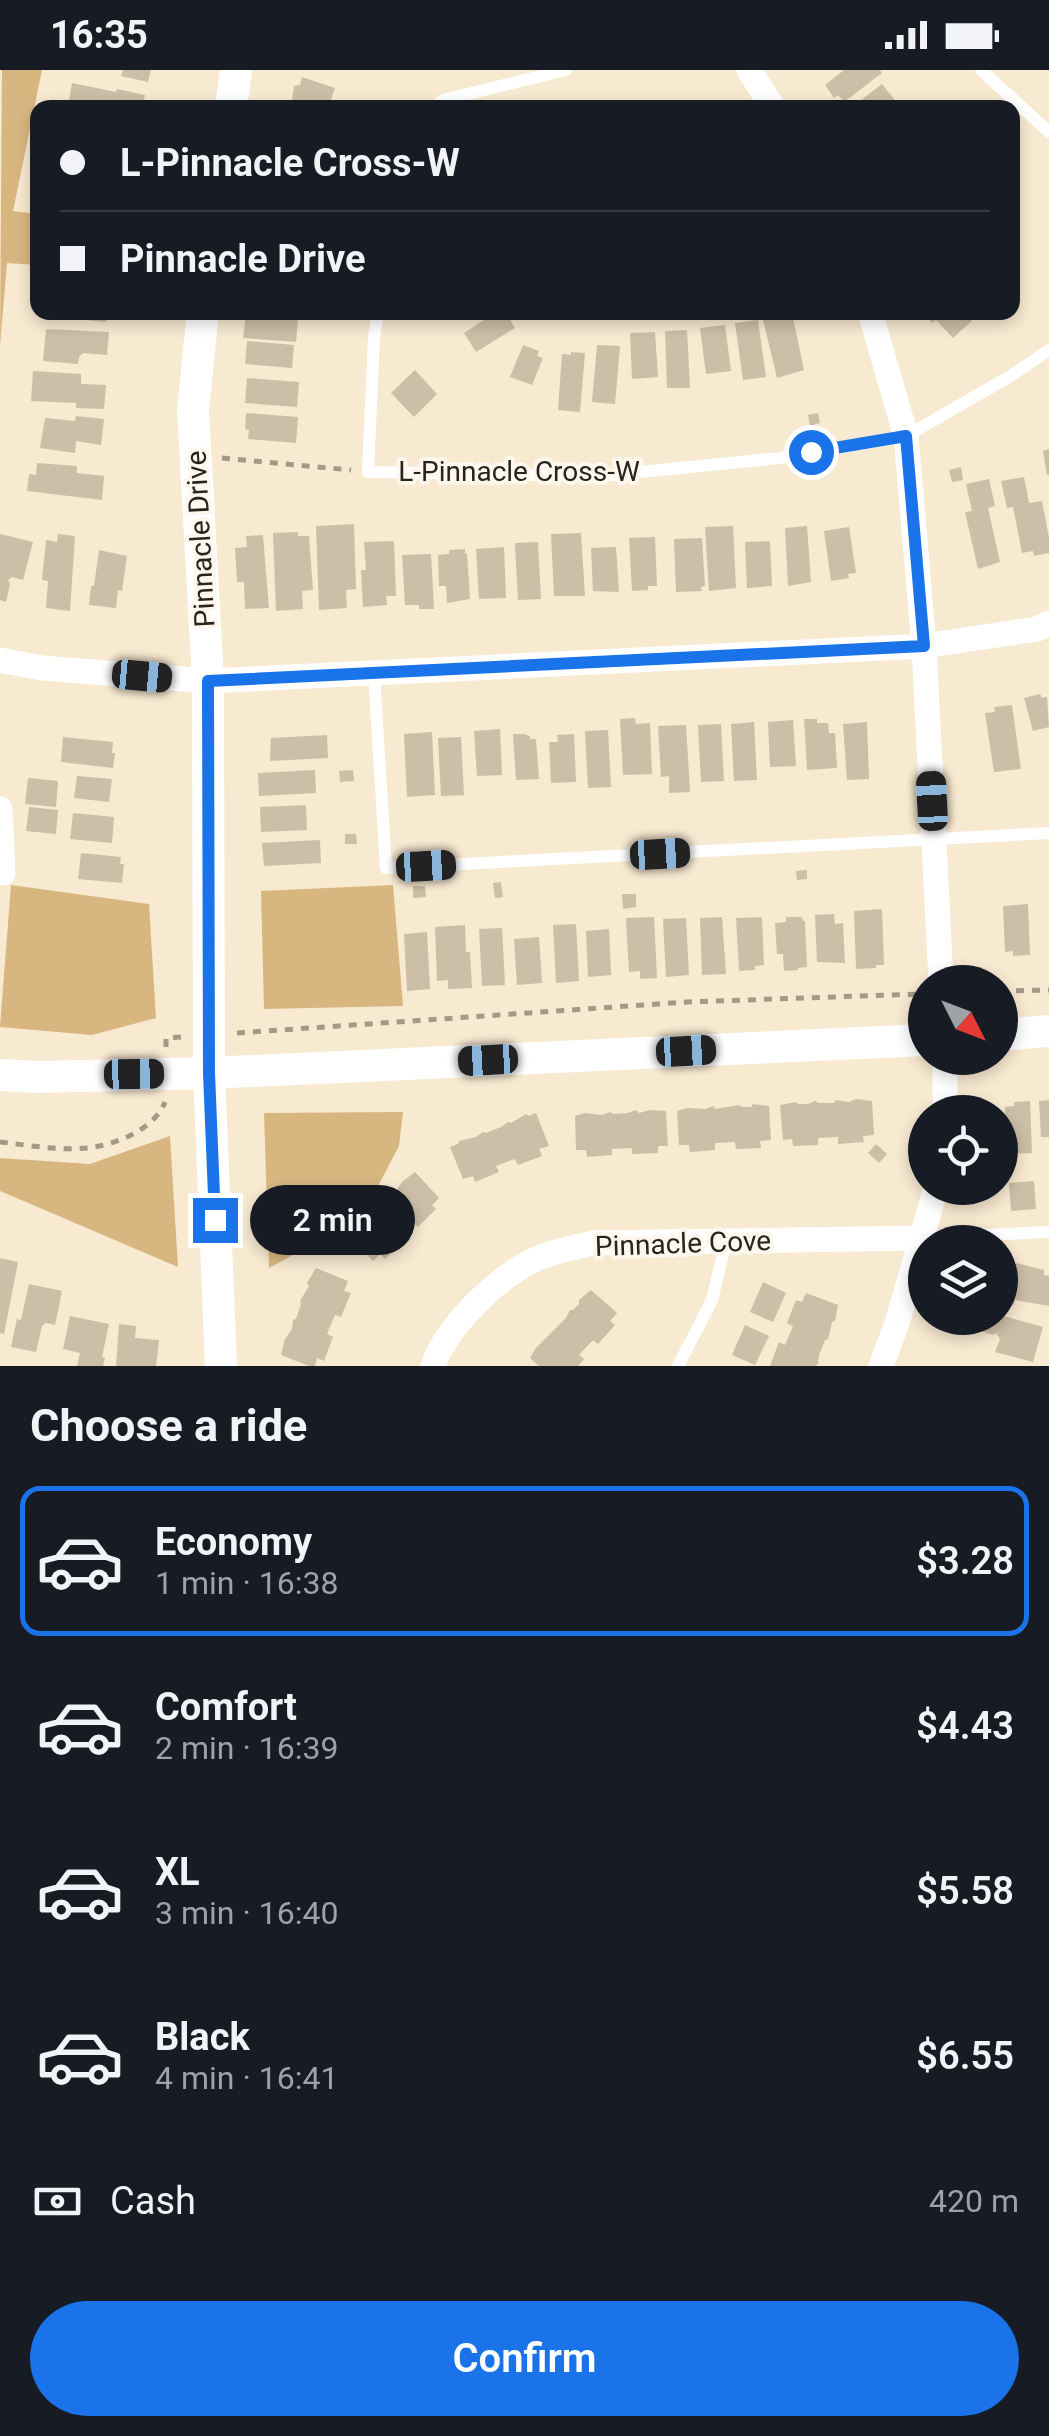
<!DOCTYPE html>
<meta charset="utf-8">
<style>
:root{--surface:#171b24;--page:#242831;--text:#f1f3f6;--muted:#9ea1a6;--line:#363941;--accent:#1a73e8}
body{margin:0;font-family:Roboto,sans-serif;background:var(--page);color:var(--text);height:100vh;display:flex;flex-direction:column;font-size:38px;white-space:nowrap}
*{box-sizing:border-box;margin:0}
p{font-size:32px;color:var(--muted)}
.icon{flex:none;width:55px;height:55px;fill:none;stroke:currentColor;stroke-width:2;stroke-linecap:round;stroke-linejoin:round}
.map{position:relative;height:1296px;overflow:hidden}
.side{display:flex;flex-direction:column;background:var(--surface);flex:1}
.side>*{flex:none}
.banner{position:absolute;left:30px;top:30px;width:990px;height:220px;border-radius:20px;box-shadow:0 5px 15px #0003;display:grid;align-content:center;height:220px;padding:0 30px;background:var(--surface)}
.needle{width:65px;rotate:132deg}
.fabs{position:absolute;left:908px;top:895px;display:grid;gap:20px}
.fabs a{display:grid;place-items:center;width:110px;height:110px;border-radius:50%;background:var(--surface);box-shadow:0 5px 15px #0003;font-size:50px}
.end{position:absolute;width:45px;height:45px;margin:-22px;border:12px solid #1a73e8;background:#fff;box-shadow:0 0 0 5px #fff}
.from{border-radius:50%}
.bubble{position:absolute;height:70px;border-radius:35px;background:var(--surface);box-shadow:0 5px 15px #0003;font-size:32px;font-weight:600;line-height:70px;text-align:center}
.car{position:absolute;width:30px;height:60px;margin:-30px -15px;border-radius:12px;box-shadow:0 0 8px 2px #0007;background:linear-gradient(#222 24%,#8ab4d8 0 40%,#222 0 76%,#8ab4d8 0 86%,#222 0)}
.banner b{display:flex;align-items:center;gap:35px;height:95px;font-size:38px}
.banner b+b{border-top:2px solid var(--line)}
.banner i{width:25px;height:25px;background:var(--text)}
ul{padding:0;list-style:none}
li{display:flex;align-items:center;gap:30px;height:150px;margin:0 20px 15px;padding:0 10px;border:5px solid transparent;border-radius:20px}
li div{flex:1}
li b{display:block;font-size:38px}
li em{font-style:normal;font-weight:600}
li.on{border-color:var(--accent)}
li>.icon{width:90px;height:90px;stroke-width:1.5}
h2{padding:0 30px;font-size:45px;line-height:120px}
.pay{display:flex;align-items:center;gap:25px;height:110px;padding:0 30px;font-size:38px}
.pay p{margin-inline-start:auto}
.action{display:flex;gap:20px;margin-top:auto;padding:20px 30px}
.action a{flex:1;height:115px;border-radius:60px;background:var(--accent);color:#fff;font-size:40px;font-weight:600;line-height:115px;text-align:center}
.status{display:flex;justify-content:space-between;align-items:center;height:70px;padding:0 50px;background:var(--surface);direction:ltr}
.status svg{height:28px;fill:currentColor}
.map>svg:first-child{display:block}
.green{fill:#d8b680}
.building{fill:#ccbea7}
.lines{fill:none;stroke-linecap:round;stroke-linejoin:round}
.path{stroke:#a39987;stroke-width:5;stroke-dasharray:8 8;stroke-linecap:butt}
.service{stroke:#fff;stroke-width:12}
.minor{stroke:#fff;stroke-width:25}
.tertiary{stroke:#fff;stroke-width:32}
.route{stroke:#1a73e8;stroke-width:12}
.labels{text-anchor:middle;stroke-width:8;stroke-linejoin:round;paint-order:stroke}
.street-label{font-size:28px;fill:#29241b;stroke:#fdf7ee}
</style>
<div class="status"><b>16:35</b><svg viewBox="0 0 49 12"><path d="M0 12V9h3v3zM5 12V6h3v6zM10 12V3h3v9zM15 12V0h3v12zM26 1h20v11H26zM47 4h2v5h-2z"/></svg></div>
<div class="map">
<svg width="1049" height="1296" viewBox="0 0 1049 1296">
<rect width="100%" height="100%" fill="#f8e9d1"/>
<g class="green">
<path d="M2 0H42L13 141 37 144V195L7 193 0 276Z"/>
<path d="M11 815 149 834 156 948 92 965 0 957Z"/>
<path d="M393 815 403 936 264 939 261 821Z"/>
<path d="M403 1042 399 1076 379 1114 337 1161 269 1198 264 1043Z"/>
<path d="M170 1066 178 1197 0 1121V1088L90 1094Z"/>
</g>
<g class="building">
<path d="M123 0H151L148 12 121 6Z"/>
<path d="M844 0H880L882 3 844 32 838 25 834 28 825 15Z"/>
<path d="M302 7 335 18 328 38H314L292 30 294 16 300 15Z"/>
<path d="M72 13 116 22 117 19 145 25 142 38H79L80 33 69 31Z"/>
<path d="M882 14 898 34 893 38H851Z"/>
<path d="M78 242H107L106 252 86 250V246L78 245Z"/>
<path d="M246 242H290L289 249 298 250 296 272 243 268Z"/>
<path d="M496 242 501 247 504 245 509 248 515 258 476 282 464 263Z"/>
<path d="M922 242H963L972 251 953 268 936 250 932 253Z"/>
<path d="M792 243 804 300 777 308 763 250Z"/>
<path d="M758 250 766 307 743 310 735 253Z"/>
<path d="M725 255 731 301 706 304 700 258Z"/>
<path d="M46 259 109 262 107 285 83 283 79 287 78 294 43 291Z"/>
<path d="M687 260 690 318H667L665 261Z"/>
<path d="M655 262 658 307 632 309 630 263Z"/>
<path d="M247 271 294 275 292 298 245 294Z"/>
<path d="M523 275 539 281 537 286 543 288 532 315 510 307Z"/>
<path d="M597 275 620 276 615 334 592 332Z"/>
<path d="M571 282 585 283 580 342 558 340 562 284 571 285Z"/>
<path d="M415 300 437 324 414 347 391 323Z"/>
<path d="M33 301 81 304V314L106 315 104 339 76 338V333L31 331Z"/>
<path d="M247 308 299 312 297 337 245 333Z"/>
<path d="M246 343 298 347 296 373 248 369 249 360 245 359Z"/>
<path d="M818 343 820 353 810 356 808 345Z"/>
<path d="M76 346 104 349 101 375 76 371 75 383 40 378 45 348 75 351Z"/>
<path d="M1049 379V405H1047L1043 381Z"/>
<path d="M37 393 77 396V403L104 406 102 430 27 421 29 404 36 405Z"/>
<path d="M961 397 963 410 952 412 949 400Z"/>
<path d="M1024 407 1029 433 1042 431 1049 468V483L1034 486 1033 481 1022 483 1013 437 1007 438 1001 411Z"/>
<path d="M989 409 995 436 988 438 1000 492 978 499 965 442 972 441 966 414Z"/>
<path d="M354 454 356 519 346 520 347 538 319 540 316 456Z"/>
<path d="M733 456 736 518 709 521 705 457Z"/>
<path d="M807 456 811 512 788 516 785 458Z"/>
<path d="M849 457 856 503 848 504 849 508 831 511 824 461Z"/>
<path d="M298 462V466H309L313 520 302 521 303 539 276 541 273 463Z"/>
<path d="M581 463 585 526H554L551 464Z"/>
<path d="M0 464 33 472 23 510 12 507 8 510 10 514 6 532 0 530Z"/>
<path d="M58 464 75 466 70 541 46 538 48 511 42 510 46 470 57 472Z"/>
<path d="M263 465 269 538 245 539 244 512H237L235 478 247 477 246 466Z"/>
<path d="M655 467 657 516H648V520L632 521 629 468Z"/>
<path d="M702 468 705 516 701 517 702 521 676 522 674 469Z"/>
<path d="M394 471 396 526H386L387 535 363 537 361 500H366L364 472Z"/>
<path d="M770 471 772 516 747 518 745 472Z"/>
<path d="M538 472 541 529 518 530 515 473Z"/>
<path d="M504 477 506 528 479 529 476 479Z"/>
<path d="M616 477 619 522 593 521 591 478Z"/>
<path d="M465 479V484L467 483 470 529 447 533 446 516H439L438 485 449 484V480Z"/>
<path d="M99 480 127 486 122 521 118 520 116 538 89 535 91 516H94Z"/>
<path d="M431 484 434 539H419V535H405L402 485Z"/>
<path d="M1040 624 1042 628 1047 627 1049 657 1033 661 1024 628Z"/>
<path d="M1012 635 1021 699 994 702 985 643 995 642 994 637Z"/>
<path d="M635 648 636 654 650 653 652 704 623 705 620 649Z"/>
<path d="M804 649H817V653H828L829 663H835L837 698 807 700Z"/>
<path d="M793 650 796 696 770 697 768 652Z"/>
<path d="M754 652 757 710 734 711 731 654Z"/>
<path d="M867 652 869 709 847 710 843 654Z"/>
<path d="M721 654 724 711 701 712 698 655Z"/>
<path d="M686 655 690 722 669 723V706L661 707 658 656Z"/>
<path d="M500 659 502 705 477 706 474 661Z"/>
<path d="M608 660 611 717 588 718 585 661Z"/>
<path d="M432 662 435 725 407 727 404 664Z"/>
<path d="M513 664H524L530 666V669H536L539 709 516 710Z"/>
<path d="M574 664 576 712 551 713 549 672H558L557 665Z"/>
<path d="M327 665 328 688 270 691 271 668Z"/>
<path d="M63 667 113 672 112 683H115L113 698 61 692Z"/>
<path d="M461 667 464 725 441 726 438 668Z"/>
<path d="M315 700 316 723 259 726 258 703Z"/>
<path d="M353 700 354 711 340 712 339 701Z"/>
<path d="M77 706 112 709 109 732 74 728Z"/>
<path d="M28 708 58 711 56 737 25 734Z"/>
<path d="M306 735 307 760 261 762 260 737Z"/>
<path d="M29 737 58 740 56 764 26 761Z"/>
<path d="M73 743 114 747 112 773 70 769Z"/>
<path d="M345 764H356L357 774H345Z"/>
<path d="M320 770 321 793 264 796 262 773Z"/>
<path d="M81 783 121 787 120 794H124L122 813 78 809Z"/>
<path d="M807 800V809L797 810 796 801Z"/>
<path d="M501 812 503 827 495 828 493 813Z"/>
<path d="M413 816H425L426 827 413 828Z"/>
<path d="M622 824H636V837L623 839Z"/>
<path d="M1028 834 1030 885 1013 886V881L1005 882 1003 836Z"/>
<path d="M882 839 884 895H876V898L856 899 854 841Z"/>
<path d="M834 844 835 854 843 853 845 893 817 892 815 845Z"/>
<path d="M654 847 657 908 640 909V901L629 902 626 848Z"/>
<path d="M722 847 726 904 702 905 700 848Z"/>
<path d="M762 847 764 895 755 896V900L739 901 736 848Z"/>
<path d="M786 847H802L803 851H805L807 897 798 898V900L784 901 783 884H777L775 853 786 852Z"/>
<path d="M686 848 689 905 666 907 663 849Z"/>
<path d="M576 854 579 911 556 913 553 855Z"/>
<path d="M465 855 466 882H470L472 918 448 919V910L437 911 435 857Z"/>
<path d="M502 858 505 915 482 916 479 859Z"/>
<path d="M609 859 611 905 588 907 586 861Z"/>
<path d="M427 862 430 919 407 921 404 864Z"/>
<path d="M539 867 542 913 517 915 514 869Z"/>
<path d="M856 1029 872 1031 874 1065 863 1066 864 1072 838 1074V1067L818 1068V1075L793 1076 792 1069 783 1070 780 1035 796 1032 798 1034H808L815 1031 818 1033H834L836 1030 849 1032Z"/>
<path d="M1049 1030V1067H1041L1039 1031Z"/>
<path d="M1030 1031 1032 1083 1007 1084 1005 1037 1014 1036V1032Z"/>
<path d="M753 1034 769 1036 771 1070 760 1071 761 1078 736 1079 735 1072 715 1073V1080L690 1082 689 1075H679L677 1041 688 1038 705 1039 713 1036 715 1039 739 1035 742 1037H751Z"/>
<path d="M636 1040 639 1043 650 1040 666 1041 668 1076H658V1083L632 1084V1078L612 1079V1085L587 1087 586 1080H576L575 1046 585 1043 602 1045 610 1042 613 1044 628 1043Z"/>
<path d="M536 1043 549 1076 539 1079 542 1086 518 1095 515 1089 496 1096 499 1102 475 1112 473 1106 463 1109 450 1077 458 1074 459 1071 476 1067 483 1062 486 1063 501 1057 508 1052 511 1053 526 1044 529 1046Z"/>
<path d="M876 1074 887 1084 879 1093 868 1083Z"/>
<path d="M415 1102 439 1128 432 1135 436 1139 418 1157 413 1153 399 1166 403 1171 385 1189 380 1184 373 1191 349 1166 359 1153H363L369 1144 376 1140 388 1128V1125L396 1121 402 1112Z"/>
<path d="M1034 1111 1036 1139 1011 1141 1009 1113Z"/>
<path d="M0 1188 18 1192 4 1264 0 1263Z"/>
<path d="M1016 1193 1044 1200V1205L1049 1206V1236L1015 1230 1014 1235 1000 1232V1201L1014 1204Z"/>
<path d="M316 1198 348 1211 344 1221 351 1223 341 1247 335 1245 327 1264 333 1267 324 1291 317 1288 315 1296H309L281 1285 285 1269 292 1259 293 1250 296 1249 301 1234 300 1231 309 1216 307 1213Z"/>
<path d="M763 1212 786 1223 773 1252 750 1242Z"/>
<path d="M29 1214 62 1221 55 1255 46 1253 42 1256 36 1282 11 1277 17 1249 21 1250Z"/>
<path d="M591 1220 617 1243 610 1251 615 1255 598 1274 593 1270 579 1285 584 1289 578 1296H539L530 1288 535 1279 566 1248 570 1240H573L579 1234V1230Z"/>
<path d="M806 1223 838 1235 835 1251 832 1252 828 1269 825 1270 819 1285 818 1294 814 1296H770L779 1272 785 1275 793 1256 787 1253 796 1230 802 1232Z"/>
<path d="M1000 1240 1005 1242 1004 1246 1043 1257 1033 1292 995 1282 1000 1269 996 1263 994 1265 972 1259 975 1248H1000Z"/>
<path d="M70 1246 109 1254 102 1287 105 1288 103 1296H77L80 1283 63 1279Z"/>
<path d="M119 1254 136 1256 135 1268 159 1270 156 1296H116Z"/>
<path d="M745 1255 769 1266 755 1295 732 1285Z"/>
</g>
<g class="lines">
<g class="path">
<path d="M222 388 351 400"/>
<path d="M1000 921 1049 920"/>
<path d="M237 963 687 932 920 924"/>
<path d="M166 977V968L181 967"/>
<path d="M0 1072C28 1075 59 1081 87 1078 115 1075 154 1060 165 1032"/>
</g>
<g class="service">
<path d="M981 0 1049 62"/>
<path d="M433 38 443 30 566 0"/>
<path d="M378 242 374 267 368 402 600 406 780 388 906 366 1009 307 1049 280"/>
<path d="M374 603 386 798 1049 763"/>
<path d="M923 1168 1049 1162"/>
<path d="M678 1296 712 1230 726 1171"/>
</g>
<g class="minor">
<path d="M749 0 773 38"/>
<path d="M870 242 906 366 924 576 941 912"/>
<path d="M0 590 42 598 208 611 924 576 1037 559 1049 553"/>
<path d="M0 739 3 803 0 802"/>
<path d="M945 988V1042"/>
<path d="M433 1296C447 1255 501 1203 541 1187 557 1180 577 1177 594 1173L923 1168"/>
<path d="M881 1296 897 1253 936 1118"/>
</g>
<g class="tertiary">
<path d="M231 38 236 0"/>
<path d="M203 242 193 340 208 611 209 1003 221 1296"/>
<path d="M1000 965 1049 961"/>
<path d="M0 1005 37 1007 209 1003 925 970"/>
</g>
</g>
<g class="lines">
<path class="route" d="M215 1150 209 1003 208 611 924 576 906 366 811 382"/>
</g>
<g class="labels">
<g class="street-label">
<text x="519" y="411">L-Pinnacle Cross-W</text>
<text transform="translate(200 469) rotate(-93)" y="10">Pinnacle Drive</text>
<text transform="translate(683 1173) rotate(-2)" y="10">Pinnacle Cove</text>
</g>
</g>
</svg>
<div class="fabs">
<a><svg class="needle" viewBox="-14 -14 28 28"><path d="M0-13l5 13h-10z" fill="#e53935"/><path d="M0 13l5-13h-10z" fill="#9ea1a6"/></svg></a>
<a><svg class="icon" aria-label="locate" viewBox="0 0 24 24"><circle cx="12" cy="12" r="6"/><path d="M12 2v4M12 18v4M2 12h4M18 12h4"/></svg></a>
<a><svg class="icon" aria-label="layers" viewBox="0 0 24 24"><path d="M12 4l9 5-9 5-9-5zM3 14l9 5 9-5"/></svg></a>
</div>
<i class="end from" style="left:811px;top:382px"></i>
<i class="end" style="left:215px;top:1150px"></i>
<div class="bubble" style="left:250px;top:1115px;width:165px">2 min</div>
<i class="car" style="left:142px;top:606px;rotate:95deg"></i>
<i class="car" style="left:932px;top:731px;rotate:357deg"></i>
<i class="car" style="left:660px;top:784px;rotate:87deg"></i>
<i class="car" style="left:426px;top:796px;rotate:87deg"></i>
<i class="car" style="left:686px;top:981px;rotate:87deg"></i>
<i class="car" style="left:488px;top:990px;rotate:267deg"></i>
<i class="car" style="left:134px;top:1004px;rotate:89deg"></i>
<div class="banner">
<b><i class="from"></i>L-Pinnacle Cross-W</b>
<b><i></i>Pinnacle Drive</b>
</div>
</div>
<section class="side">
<h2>Choose a ride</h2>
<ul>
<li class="on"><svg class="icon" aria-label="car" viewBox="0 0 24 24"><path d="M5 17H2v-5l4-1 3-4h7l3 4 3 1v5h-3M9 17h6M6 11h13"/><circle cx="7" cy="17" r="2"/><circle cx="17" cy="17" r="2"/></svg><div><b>Economy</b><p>1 min · 16:38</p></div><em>$3.28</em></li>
<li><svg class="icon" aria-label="car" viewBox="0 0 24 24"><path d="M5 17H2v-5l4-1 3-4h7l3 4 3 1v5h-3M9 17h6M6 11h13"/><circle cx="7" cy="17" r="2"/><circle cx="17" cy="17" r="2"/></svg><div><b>Comfort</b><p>2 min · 16:39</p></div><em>$4.43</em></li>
<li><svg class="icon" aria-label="car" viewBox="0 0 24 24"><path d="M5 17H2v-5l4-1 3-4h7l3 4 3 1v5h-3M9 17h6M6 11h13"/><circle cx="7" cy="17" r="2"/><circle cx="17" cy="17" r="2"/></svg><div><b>XL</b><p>3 min · 16:40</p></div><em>$5.58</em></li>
<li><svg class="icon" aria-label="car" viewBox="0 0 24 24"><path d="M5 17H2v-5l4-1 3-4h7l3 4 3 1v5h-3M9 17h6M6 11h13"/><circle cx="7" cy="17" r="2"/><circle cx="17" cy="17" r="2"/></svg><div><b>Black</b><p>4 min · 16:41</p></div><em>$6.55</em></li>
</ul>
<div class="pay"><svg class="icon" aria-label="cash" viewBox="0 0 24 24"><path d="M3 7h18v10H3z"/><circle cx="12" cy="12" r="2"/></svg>Cash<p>420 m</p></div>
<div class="action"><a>Confirm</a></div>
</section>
